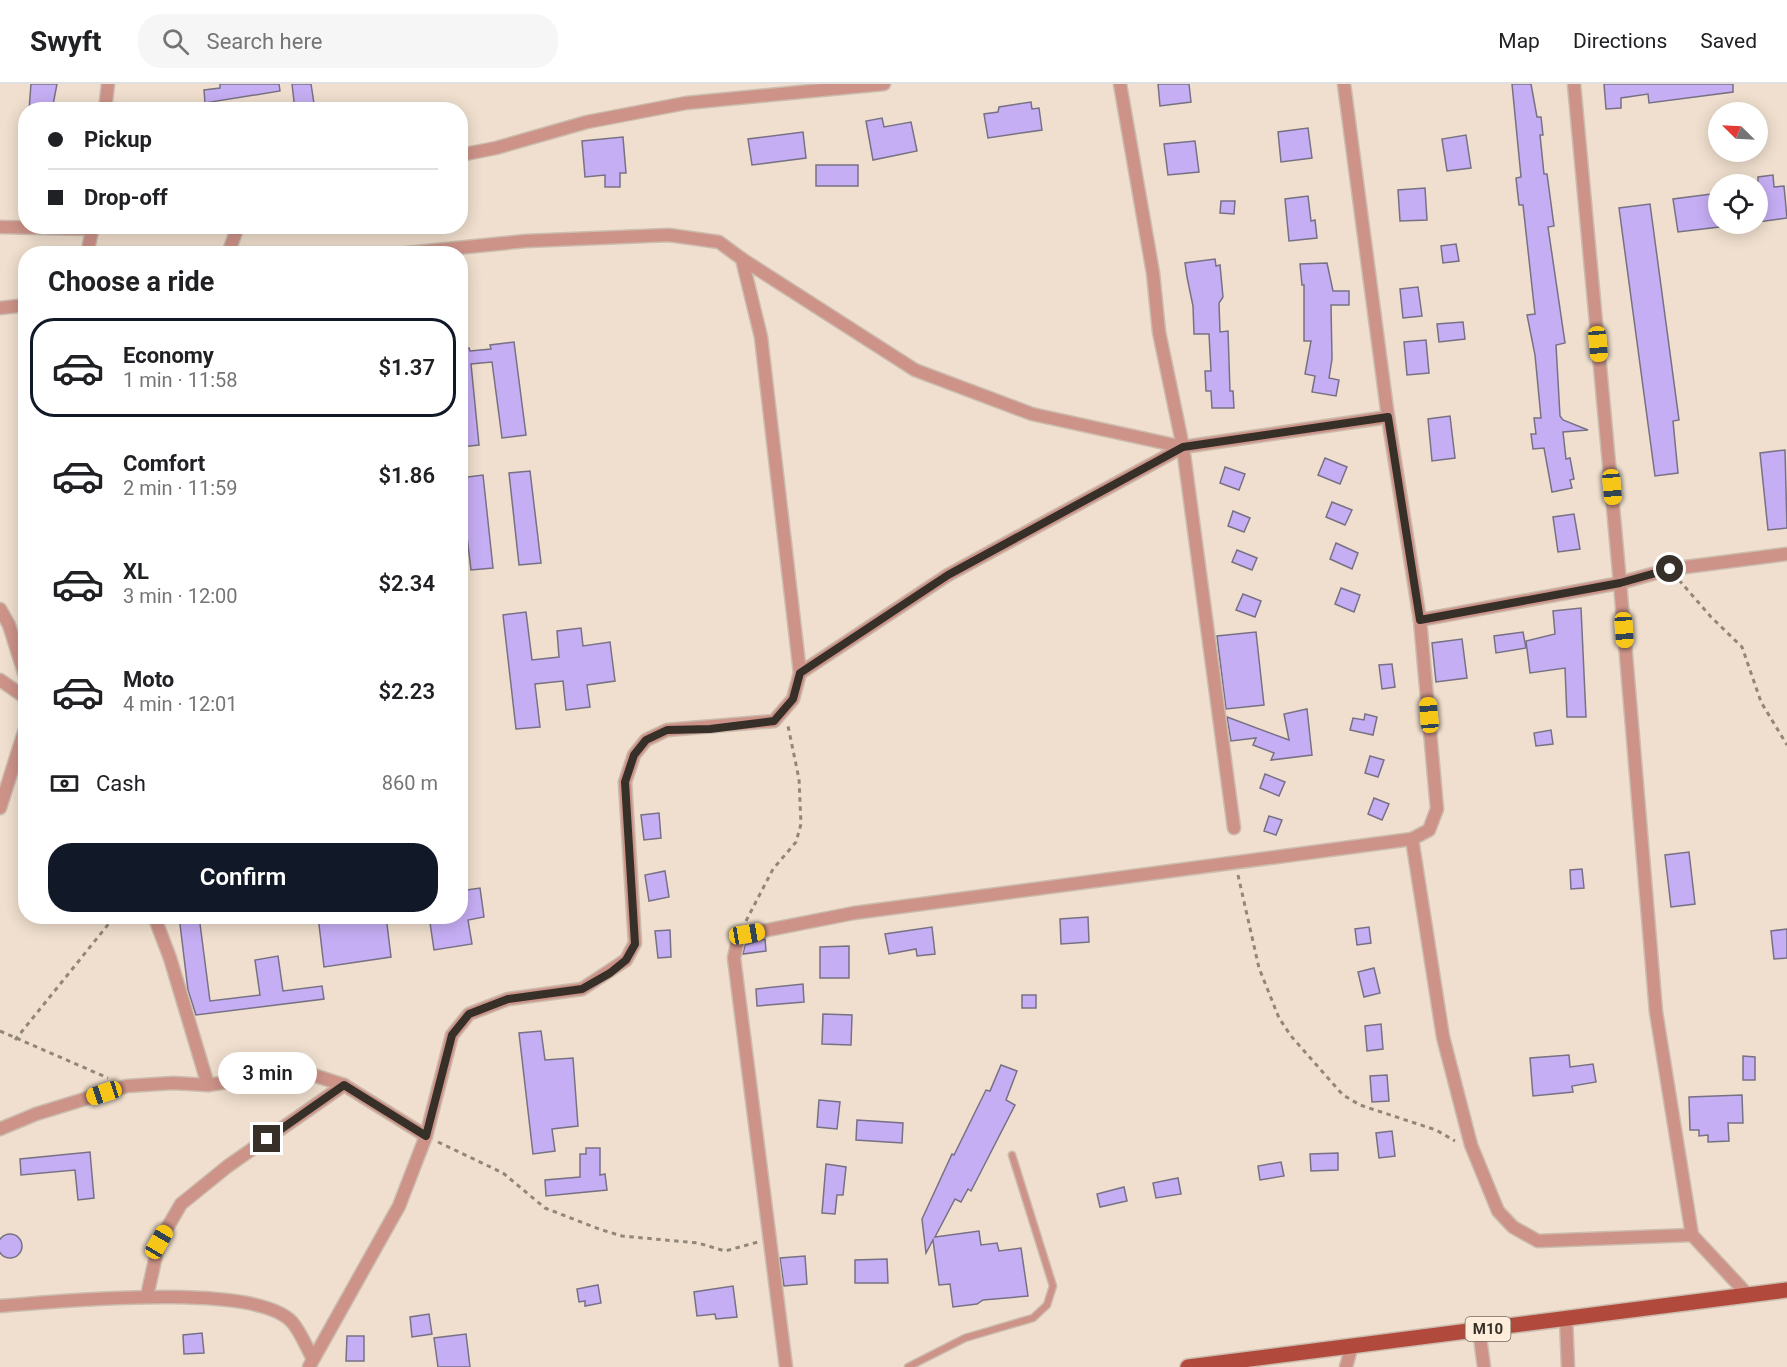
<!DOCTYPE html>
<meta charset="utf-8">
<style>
:root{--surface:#fff;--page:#f6f6f6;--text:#202124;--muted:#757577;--line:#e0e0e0;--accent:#111827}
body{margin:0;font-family:Roboto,sans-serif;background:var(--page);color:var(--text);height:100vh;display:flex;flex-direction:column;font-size:22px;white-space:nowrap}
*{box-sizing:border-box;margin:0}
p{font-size:20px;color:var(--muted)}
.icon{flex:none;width:33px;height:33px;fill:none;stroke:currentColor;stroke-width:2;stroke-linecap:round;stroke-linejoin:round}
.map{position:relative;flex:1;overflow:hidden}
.side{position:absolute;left:18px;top:162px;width:450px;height:678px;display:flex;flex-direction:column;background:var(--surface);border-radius:24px;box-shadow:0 3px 15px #0003}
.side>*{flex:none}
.hud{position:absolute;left:18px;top:18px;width:450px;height:132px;border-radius:24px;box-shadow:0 3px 15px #0003;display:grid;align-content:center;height:132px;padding:0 30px;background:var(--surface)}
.needle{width:39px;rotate:294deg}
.controls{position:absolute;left:1708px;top:18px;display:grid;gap:12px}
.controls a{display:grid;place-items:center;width:60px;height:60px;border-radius:50%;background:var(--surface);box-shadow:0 3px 15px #0003;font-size:30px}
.end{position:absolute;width:27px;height:27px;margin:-14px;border:8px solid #373029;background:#fff;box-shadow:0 0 0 3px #fff}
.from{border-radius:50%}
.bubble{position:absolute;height:42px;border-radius:21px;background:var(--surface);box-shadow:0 3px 15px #0003;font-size:20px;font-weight:600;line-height:42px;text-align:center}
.car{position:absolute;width:18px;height:36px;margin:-18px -9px;border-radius:8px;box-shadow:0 0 4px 2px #0007;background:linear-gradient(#f5c518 24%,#345 0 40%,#f5c518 0 76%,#345 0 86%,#f5c518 0)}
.hud b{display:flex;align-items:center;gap:21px;height:57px;font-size:22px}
.hud b+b{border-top:2px solid var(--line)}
.hud i{width:15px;height:15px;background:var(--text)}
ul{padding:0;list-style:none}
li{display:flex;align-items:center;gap:18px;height:99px;margin:0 12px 9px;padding:0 18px;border:3px solid transparent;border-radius:24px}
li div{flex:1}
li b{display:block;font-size:22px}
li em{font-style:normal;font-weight:600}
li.on{border-color:var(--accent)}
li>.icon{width:54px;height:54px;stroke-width:1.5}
h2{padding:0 30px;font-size:27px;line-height:72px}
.pay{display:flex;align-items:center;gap:15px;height:66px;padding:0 30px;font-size:22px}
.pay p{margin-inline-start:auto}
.cta{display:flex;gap:12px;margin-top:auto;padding:12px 30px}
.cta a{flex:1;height:69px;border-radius:24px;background:var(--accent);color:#fff;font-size:24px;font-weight:600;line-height:69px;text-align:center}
header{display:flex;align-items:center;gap:36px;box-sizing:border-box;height:84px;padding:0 30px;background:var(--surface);border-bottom:2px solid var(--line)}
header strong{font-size:28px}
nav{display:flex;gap:33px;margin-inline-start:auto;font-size:21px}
.search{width:420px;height:54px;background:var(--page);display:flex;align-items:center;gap:15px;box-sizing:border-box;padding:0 21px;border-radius:24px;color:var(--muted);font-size:22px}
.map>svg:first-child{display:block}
.building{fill:#c6aef4;stroke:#777184;stroke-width:1.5}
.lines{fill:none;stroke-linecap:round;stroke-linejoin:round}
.service-casing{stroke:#cbbcad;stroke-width:9}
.minor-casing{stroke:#cbbcad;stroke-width:15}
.primary-casing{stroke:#cbbcad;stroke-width:18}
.path{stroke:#92867a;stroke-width:3;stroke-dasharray:4.5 4.5;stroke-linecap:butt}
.service{stroke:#cd9389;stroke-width:6}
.minor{stroke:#cd9389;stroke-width:12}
.primary{stroke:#b14a3c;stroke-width:15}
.route{stroke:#373029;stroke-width:8}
.labels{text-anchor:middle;stroke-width:4.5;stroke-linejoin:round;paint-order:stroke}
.shield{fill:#feeddb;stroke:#73695e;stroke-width:1.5}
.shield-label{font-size:15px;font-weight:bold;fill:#373029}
</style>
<header>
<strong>Swyft</strong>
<div class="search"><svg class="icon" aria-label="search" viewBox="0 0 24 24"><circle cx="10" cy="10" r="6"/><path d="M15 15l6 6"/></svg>Search here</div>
<nav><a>Map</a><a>Directions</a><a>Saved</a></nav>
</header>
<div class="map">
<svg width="1787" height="1283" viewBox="0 0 1787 1283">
<rect width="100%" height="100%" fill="#f0dfce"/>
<g class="building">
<path d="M31 0H57L52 26H29Z"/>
<path d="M220 0H279L280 7 205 19 204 6 220 4Z"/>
<path d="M292 0H311L315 26H295Z"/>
<path d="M1158 0H1189L1191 18 1160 22Z"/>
<path d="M1512 0H1531L1537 33H1541L1543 51H1540L1544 90H1547L1554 142 1548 143 1565 259 1556 261 1560 332 1563 336 1588 346 1563 348 1566 375 1570 374 1574 395 1570 396 1572 404 1552 408 1544 364 1533 365 1531 350H1536L1534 334H1541L1535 271 1527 231 1535 230 1523 121H1519L1516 94 1521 93Z"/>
<path d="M1604 0H1733V8L1649 19 1648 10 1621 14V24L1606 25Z"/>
<path d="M1031 18 1032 25 1039 24 1042 46 988 54 984 30 998 28 999 23Z"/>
<path d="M882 34 884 43 911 38 917 67 873 76 866 37Z"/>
<path d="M1308 44 1312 74 1281 78 1278 48Z"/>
<path d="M803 48 806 74 752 81 748 55Z"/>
<path d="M1466 51 1471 84 1447 87 1442 55Z"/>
<path d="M623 53 626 89H620V103H605V91L585 93 582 57Z"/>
<path d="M1195 57 1199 88 1168 91 1164 60Z"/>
<rect x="816" y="81" width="42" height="21"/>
<path d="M1773 91 1774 103 1784 102 1787 134 1758 138V93Z"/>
<path d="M1425 104 1427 136 1400 137 1398 106Z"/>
<path d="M1719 109V143L1678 148 1673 115Z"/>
<path d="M1308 112 1311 137 1315 136 1317 154 1289 157 1285 115Z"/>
<path d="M1221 117H1235L1234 130 1220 129Z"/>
<path d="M1650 120 1679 336 1673 337 1678 389 1655 392 1619 124Z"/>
<path d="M1456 160 1459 177 1443 179 1441 162Z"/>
<path d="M1215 175 1216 182 1220 181 1223 213 1219 219 1220 248 1228 247 1230 307H1233L1234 324H1212L1211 307H1206L1205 287H1211L1209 250H1194L1193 222 1187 193 1185 179Z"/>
<path d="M1327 179 1333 207H1349V221H1331L1332 275 1329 294 1339 296 1336 312 1312 308 1315 292 1305 290 1311 257H1304V201H1302L1300 180Z"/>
<path d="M1418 203 1422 232 1403 234 1400 205Z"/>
<path d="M1463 238 1465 255 1439 258 1437 240Z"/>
<path d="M1426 256 1429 289 1407 291 1404 258Z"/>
<path d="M514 258 526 351 502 354 492 278 471 280 479 361 460 363V264H469L470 267 491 265 490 261Z"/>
<path d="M1450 332 1455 374 1432 377 1428 335Z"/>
<path d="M1785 366 1787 444 1768 446 1760 369Z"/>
<path d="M1325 374 1347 383 1340 400 1318 391Z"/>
<path d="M1225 383 1245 390 1239 406 1220 399Z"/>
<path d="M530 387 541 479 519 481 509 389Z"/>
<path d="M483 391 493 484 471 486 460 394Z"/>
<path d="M1332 418 1352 426 1345 441 1326 433Z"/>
<path d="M1233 427 1250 434 1244 448 1228 442Z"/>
<path d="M1574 430 1580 465 1558 468 1553 433Z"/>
<path d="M1336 459 1358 469 1352 485 1330 475Z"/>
<path d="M1237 466 1257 474 1252 486 1232 478Z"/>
<path d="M1341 504 1360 511 1354 528 1335 520Z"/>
<path d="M1243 510 1261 517 1255 533 1236 526Z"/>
<path d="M1581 524 1586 633H1567L1565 584 1530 589 1526 557 1555 550 1553 527Z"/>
<path d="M526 528 532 576 559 573 557 547 581 544 583 562 610 558 615 597 587 601 590 623 566 626 563 597 535 600 540 643 516 645 503 531Z"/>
<path d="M1256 548 1264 621 1226 625 1217 552Z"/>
<path d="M1523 548 1526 564 1496 569 1494 552Z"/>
<path d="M1462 555 1467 594 1436 598 1432 559Z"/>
<path d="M1392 580 1395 603 1382 605 1379 581Z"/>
<path d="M1307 625 1312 671 1271 676 1274 669 1253 661 1256 654 1231 657 1227 633 1289 656 1284 630Z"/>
<path d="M1365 630 1377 633 1373 651 1350 646 1353 634 1364 636Z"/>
<path d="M1551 646 1553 660 1536 662 1534 649Z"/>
<path d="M1370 672 1384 676 1378 693 1365 689Z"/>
<path d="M1265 690 1285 698 1279 712 1260 704Z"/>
<path d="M1374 714 1389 720 1382 736 1368 730Z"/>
<path d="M659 729 661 754 644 756 641 731Z"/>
<path d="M1269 732 1282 736 1276 751 1264 747Z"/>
<path d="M1689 768 1695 820 1671 823 1665 771Z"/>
<path d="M1582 785 1584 804 1571 805 1570 786Z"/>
<path d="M665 787 669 813 649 817 645 791Z"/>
<path d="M480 804 484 833 468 836 472 860 434 866 429 832H460V807Z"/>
<path d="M179 832H199L210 917 260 911 255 876 278 872 283 907 322 902 324 915 196 931 188 906Z"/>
<path d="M318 832H386L391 873 324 883Z"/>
<path d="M1088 833 1089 858 1061 860 1060 835Z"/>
<path d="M932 843 935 870 917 872 916 865 889 870 885 850Z"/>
<path d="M1369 843 1371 859 1357 861 1355 845Z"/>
<path d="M1787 845V874L1774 875 1771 847Z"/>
<path d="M670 846 671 873 658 874 655 847Z"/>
<path d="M765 855 766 867 743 870 745 861Z"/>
<path d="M849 862V894H820V863Z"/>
<path d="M1374 884 1380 909 1364 913 1358 888Z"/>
<path d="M803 900 804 918 757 922 756 905Z"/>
<rect x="1022" y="911" width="14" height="13"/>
<path d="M823 930 852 931 851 961 822 960Z"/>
<path d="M1381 940 1383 965 1367 967 1365 942Z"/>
<path d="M541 947 545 976 573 974 578 1042 552 1045 555 1067 533 1070 519 949Z"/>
<path d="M1569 971 1570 983 1593 980 1596 998 1572 1002 1573 1008 1533 1012 1530 974Z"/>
<path d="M1743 972 1755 973V996H1743Z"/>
<path d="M1001 981 1017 987 1006 1016 1015 1021 971 1107 968 1105 961 1118 955 1115 935 1153 979 1147 981 1161 997 1159 999 1167 1021 1164 1028 1212 983 1216 977 1220 953 1223 950 1200 939 1201 933 1156 926 1169 922 1135 952 1070 954 1071 986 1006 990 1007Z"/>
<path d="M1387 991 1389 1017 1372 1018 1370 992Z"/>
<path d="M1742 1011 1743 1039H1728L1729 1057 1708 1058V1051L1699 1052V1046H1690L1689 1013Z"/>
<path d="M819 1016 840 1018 837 1045 817 1043Z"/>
<path d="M857 1036 903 1039 902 1059 856 1056Z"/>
<path d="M1392 1047 1395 1072 1379 1074 1376 1049Z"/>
<path d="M586 1064H600V1091L605 1090 607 1106 546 1112 545 1096 580 1093V1070H586Z"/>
<path d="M90 1068 94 1114 78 1116 75 1086 21 1091 20 1075Z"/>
<path d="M1338 1069V1086L1311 1087 1310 1070Z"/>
<path d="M1281 1078 1284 1092 1260 1096 1258 1082Z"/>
<path d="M826 1080 846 1083 843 1111H837L835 1130 822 1129Z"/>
<path d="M1178 1094 1181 1110 1156 1114 1153 1099Z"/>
<path d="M1124 1103 1127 1117 1100 1123 1097 1110Z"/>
<circle cx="10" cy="1162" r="12"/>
<path d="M805 1172 807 1200 784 1202 780 1174Z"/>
<path d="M887 1175 888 1199H855V1176Z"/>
<path d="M598 1201 601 1219 585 1222V1217L579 1218 577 1205Z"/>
<path d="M733 1202 737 1233 716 1235 715 1230 697 1232 694 1208Z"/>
<path d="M429 1230 432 1250 412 1253 410 1233Z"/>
<path d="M202 1249 204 1269 184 1270 183 1251Z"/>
<path d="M466 1250 470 1283H438L434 1254Z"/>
<path d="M347 1252H364V1277H346Z"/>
</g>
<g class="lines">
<defs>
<path id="service" d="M908 1283 965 1254 1033 1234 1047 1221 1053 1202 1012 1071"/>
<g id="minor">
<path d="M1120 0 1153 189 1159 248 1183 363 1234 744"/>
<path d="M1574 0 1620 499 1656 928 1692 1151 1748 1211"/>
<path d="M105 26 108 0"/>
<path d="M460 71 496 64 587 38 686 19 884 0"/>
<path d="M0 143 93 145 99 142"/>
<path d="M87 170 93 142"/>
<path d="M228 170 238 142"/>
<path d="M742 175 915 286 1032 330 1183 363"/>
<path d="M0 224 26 221"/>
<path d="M0 525 9 541 26 595"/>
<path d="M1420 536 1620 499 1670 485 1787 470"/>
<path d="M800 589 948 491 1183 363 1388 333"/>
<path d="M0 596 26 614"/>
<path d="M0 724 26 642"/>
<path d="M1412 755 1443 953 1471 1061 1498 1127 1513 1143 1538 1157 1692 1151"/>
<path d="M154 832 170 874 208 1001"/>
<path d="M0 1045 36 1030 127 1002 173 999 208 1001 301 987 344 1001 426 1052"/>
<path d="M147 1212 159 1158 181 1120 228 1082 344 1001"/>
<path d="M0 1222C56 1218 255 1197 292 1238 300 1247 306 1262 312 1273"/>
<path d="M1566 1234 1568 1283"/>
<path d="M1479 1246 1484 1283"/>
<path d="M309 1283 399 1122 426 1052 452 951 469 930 508 915 582 905 626 876 635 859 625 698 634 671 646 656 667 646 774 637 793 615 800 589 761 253 742 175 719 158 669 151 526 157 398 170"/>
<path d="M786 1283 734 874 738 856 747 850 854 829 1412 755 1429 746 1437 725 1420 536 1388 333 1344 0"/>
<path d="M1346 1283 1352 1261"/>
</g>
<path id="primary" d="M1188 1283 1787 1206"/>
</defs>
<use href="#service" class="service-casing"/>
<use href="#minor" class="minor-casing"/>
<use href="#primary" class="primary-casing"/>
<g class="path">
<path d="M1679 496 1711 533 1742 563 1761 618 1787 661"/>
<path d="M1238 791 1259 884 1279 934 1291 952 1343 1011 1360 1021 1436 1046 1455 1057"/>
<path d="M746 837 773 785 796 758 801 740 799 695 788 642"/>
<path d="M0 947 108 994"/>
<path d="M15 956 115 832"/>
<path d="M438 1058 503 1089 545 1124 599 1145 622 1152 698 1159 725 1167 758 1158"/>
</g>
<use href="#service" class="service"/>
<use href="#minor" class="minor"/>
<use href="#primary" class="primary"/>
</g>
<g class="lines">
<path class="route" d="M267 1055 344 1001 426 1052 452 951 469 930 508 915 582 905 610 889 626 876 635 860 625 698 634 671 646 656 667 646 710 645 774 637 793 615 800 589 948 491 1183 363 1388 333 1420 536 1620 499 1670 485"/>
</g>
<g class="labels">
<rect class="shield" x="1465.5" y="1233" width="45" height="24" rx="4.5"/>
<g class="shield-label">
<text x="1488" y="1250">M10</text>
</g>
</g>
</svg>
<div class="controls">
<a><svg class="needle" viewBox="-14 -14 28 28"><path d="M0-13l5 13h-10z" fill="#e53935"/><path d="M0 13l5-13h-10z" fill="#757577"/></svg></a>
<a><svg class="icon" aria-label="locate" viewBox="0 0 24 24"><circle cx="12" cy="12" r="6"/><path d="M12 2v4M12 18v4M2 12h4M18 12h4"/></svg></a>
</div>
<i class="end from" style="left:1670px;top:485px"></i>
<i class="end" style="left:267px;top:1055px"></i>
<div class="bubble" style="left:218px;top:968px;width:99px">3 min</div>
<i class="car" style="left:1598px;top:260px;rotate:175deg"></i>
<i class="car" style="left:1612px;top:403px;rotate:175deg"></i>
<i class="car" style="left:1624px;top:546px;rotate:176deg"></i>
<i class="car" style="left:1429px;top:631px;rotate:355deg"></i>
<i class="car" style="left:747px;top:850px;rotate:80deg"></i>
<i class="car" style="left:104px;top:1009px;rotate:252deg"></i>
<i class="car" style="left:159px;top:1158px;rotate:30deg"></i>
<div class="hud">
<b><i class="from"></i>Pickup</b>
<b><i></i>Drop-off</b>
</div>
<section class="side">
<h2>Choose a ride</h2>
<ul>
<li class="on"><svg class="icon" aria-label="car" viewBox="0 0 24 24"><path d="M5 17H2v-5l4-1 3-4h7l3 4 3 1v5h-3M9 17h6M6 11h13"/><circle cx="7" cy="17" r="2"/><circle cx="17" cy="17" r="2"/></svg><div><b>Economy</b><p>1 min · 11:58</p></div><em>$1.37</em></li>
<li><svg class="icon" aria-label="car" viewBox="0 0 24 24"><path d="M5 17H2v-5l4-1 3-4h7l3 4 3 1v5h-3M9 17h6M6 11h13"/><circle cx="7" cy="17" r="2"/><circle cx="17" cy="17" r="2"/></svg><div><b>Comfort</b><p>2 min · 11:59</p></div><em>$1.86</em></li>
<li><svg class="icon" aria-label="car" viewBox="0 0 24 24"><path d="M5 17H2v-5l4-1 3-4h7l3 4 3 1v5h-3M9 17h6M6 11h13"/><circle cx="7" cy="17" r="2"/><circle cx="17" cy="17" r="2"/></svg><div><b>XL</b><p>3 min · 12:00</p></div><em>$2.34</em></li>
<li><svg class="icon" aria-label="car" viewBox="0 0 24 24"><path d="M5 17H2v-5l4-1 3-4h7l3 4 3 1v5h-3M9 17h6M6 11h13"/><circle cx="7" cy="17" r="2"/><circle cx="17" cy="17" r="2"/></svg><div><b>Moto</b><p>4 min · 12:01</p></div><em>$2.23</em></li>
</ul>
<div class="pay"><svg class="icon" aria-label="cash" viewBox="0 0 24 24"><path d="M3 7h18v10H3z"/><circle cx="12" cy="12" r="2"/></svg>Cash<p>860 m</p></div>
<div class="cta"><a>Confirm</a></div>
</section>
</div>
